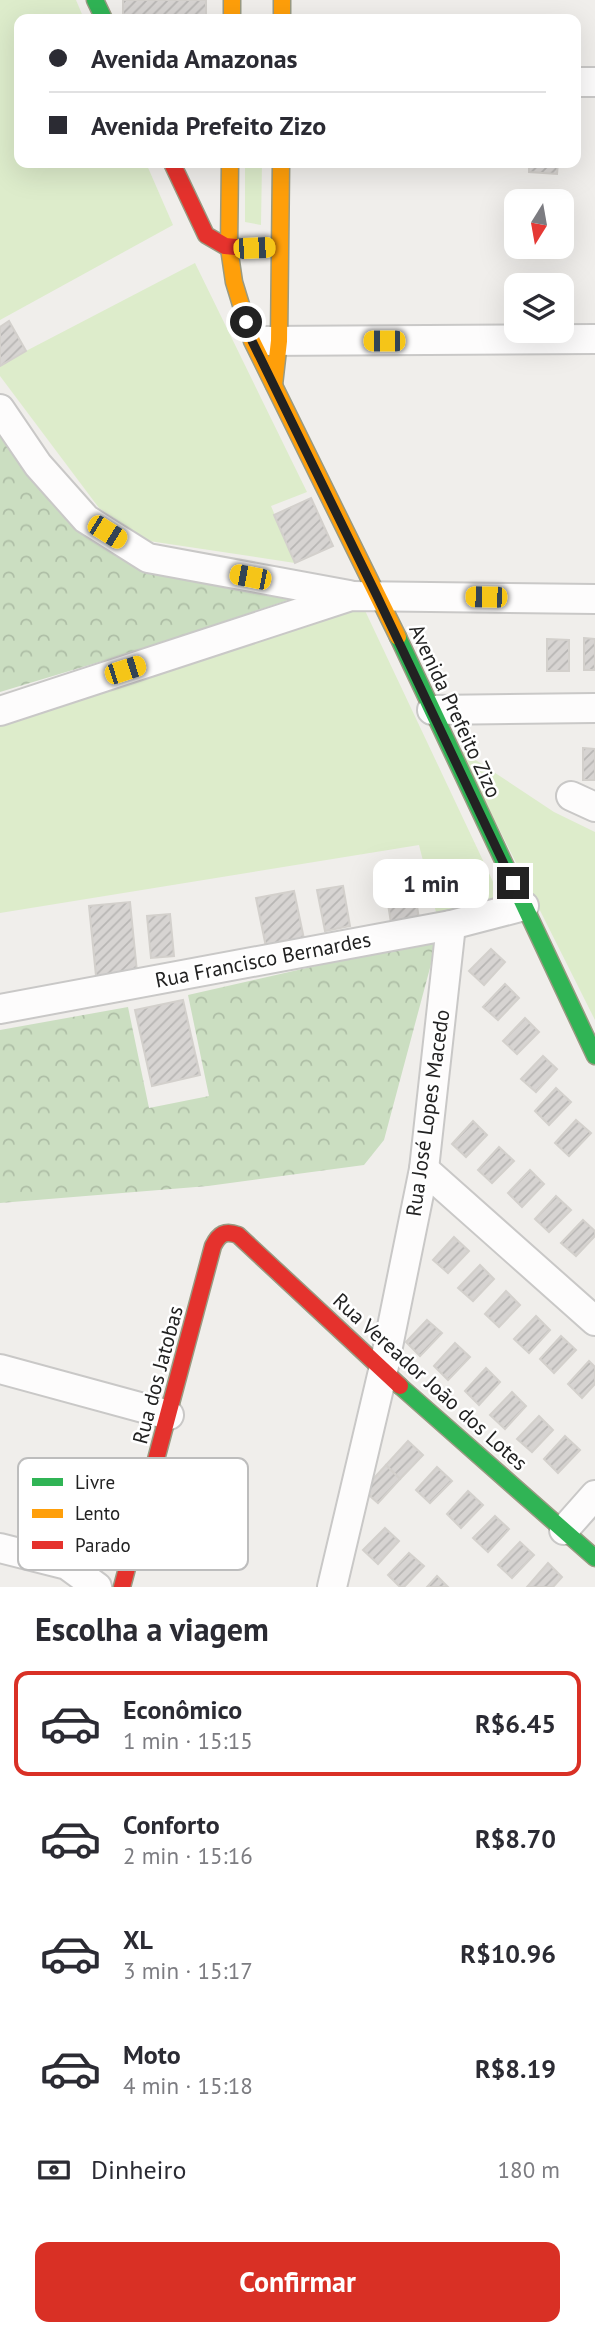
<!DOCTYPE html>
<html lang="pt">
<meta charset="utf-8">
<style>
:root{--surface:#fff;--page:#f7f7f7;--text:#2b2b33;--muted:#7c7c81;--line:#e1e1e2;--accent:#d93025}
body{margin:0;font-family:"PT Sans",sans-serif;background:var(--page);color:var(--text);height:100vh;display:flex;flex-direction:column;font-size:26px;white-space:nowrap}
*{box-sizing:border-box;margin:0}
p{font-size:23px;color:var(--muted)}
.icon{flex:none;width:38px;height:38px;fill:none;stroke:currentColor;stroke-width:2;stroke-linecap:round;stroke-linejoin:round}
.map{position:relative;height:1587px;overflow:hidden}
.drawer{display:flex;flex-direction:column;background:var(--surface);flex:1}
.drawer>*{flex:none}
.banner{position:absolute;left:14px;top:14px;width:567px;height:154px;border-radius:14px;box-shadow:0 7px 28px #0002;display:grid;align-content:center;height:154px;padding:0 35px;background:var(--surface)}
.needle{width:46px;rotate:191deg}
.fabs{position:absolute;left:504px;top:189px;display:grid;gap:14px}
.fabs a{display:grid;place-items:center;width:70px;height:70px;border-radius:14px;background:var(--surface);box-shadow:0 7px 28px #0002;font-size:35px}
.end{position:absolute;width:32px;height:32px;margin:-16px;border:9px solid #222;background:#fff;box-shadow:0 0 0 4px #fff}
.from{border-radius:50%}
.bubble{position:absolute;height:49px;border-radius:14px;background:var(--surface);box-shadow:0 7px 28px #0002;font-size:23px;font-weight:600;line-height:49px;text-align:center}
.car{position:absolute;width:21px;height:42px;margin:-21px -10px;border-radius:9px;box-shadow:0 0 5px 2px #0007;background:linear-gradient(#f5c518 24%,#345 0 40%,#f5c518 0 76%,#345 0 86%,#f5c518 0)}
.banner b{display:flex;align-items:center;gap:24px;height:66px;font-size:26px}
.banner b+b{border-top:2px solid var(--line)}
.banner i{width:18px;height:18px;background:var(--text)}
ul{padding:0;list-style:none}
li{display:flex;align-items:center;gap:21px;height:105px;margin:0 14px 10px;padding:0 21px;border:4px solid transparent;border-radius:14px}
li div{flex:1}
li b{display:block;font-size:26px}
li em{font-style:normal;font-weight:600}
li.current{border-color:var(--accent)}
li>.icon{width:63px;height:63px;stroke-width:1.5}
h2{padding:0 35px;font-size:32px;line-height:84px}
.pay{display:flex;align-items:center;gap:18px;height:77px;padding:0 35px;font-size:26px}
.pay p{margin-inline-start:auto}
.cta{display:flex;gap:14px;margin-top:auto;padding:14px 35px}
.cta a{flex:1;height:80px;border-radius:14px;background:var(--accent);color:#fff;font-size:28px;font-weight:600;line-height:80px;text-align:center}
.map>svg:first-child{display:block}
.grass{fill:#ddeccb}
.forest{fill:url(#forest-crowns)}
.building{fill:url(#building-hatch);stroke:#d3d0cc;stroke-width:2}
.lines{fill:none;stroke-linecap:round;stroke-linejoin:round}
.street-casing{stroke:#c9c8c7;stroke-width:32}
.fast-casing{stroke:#999a82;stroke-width:19}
.slow-casing{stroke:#999a82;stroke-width:19}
.jam-casing{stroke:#999a82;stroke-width:19}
.street{stroke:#fdfcfc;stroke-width:28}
.fast{stroke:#30b455;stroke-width:16}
.slow{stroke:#ff9f0a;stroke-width:16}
.jam{stroke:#e5322d;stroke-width:16}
.route{stroke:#222;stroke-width:9}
.labels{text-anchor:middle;stroke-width:5;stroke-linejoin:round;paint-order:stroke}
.street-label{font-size:21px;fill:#222;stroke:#fff}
.key{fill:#fff;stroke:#bdbdbd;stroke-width:2}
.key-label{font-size:19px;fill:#222}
</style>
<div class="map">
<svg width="595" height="1587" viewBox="0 0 595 1587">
<defs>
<pattern id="forest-crowns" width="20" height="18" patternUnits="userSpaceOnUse" patternTransform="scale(1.75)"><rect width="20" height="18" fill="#cbdec1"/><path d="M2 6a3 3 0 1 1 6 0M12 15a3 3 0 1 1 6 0" fill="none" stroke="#aebea6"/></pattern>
<pattern id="building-hatch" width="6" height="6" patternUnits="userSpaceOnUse" patternTransform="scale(1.75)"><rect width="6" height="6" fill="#d7d4d2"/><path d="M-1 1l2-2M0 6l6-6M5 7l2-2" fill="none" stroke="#b8b6b4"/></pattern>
</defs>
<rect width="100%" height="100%" fill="#f0eeeb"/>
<g class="grass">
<path d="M0 0H76L84 19H19V163H146L173 225 0 320Z"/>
<path d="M245 163H262L261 225 245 222Z"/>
<path d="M195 263 307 492 271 506 295 563 149 541 99 508 0 376V366L26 351Z"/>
<path d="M360 600 504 905 437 916 419 845 0 913V720Z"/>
<path d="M459 749 554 812 595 832V1020Z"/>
</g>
<g class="forest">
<path d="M0 427 79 525 306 594 139 650 0 692Z"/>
<path d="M438 938 384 1140 364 1165 208 1186 0 1203V1030L128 1007 149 1108 209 1096 188 995Z"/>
</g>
<g class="building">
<path d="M123 0H206V19L123 18Z"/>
<path d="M529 163H558L557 174 529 172Z"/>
<path d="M9 321 26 351 0 366V327Z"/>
<path d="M311 498 333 546 295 563 274 515Z"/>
<path d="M584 638 595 639V670H584Z"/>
<path d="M547 639 569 640V671H547Z"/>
<path d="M583 748 595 749V780H583Z"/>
<path d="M411 867 419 919 391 923 383 871Z"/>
<path d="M343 886 350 926 325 931 317 890Z"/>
<path d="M294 891 304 939 266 947 256 898Z"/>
<path d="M130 902 137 972 96 976 89 906Z"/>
<path d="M170 914 174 956 151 958 147 916Z"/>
<path d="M491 949 505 962 484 985 469 971Z"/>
<path d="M505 984 519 998 498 1020 483 1007Z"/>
<path d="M183 1000 200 1075 152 1086 135 1010Z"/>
<path d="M525 1018 539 1032 517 1054 503 1041Z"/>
<path d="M543 1056 557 1069 536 1092 521 1079Z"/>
<path d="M556 1088 571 1102 549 1125 535 1111Z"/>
<path d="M576 1120 591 1133 569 1156 555 1143Z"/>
<path d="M473 1121 487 1135 466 1157 452 1144Z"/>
<path d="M499 1147 514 1161 492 1183 478 1170Z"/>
<path d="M530 1170 544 1184 522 1207 508 1193Z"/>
<path d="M556 1196 571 1210 549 1232 535 1219Z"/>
<path d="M583 1220 595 1231V1236L576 1256 561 1243Z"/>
<path d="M454 1237 469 1251 448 1273 433 1260Z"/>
<path d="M480 1265 494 1279 473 1301 458 1288Z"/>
<path d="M506 1291 520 1305 499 1327 485 1314Z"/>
<path d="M536 1316 550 1330 529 1353 514 1339Z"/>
<path d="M427 1320 442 1333 420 1356 406 1342Z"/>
<path d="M561 1336 576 1350 554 1373 540 1359Z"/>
<path d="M455 1343 470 1357 448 1380 434 1366Z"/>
<path d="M589 1361 595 1367V1384L582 1398 568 1384Z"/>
<path d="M486 1368 500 1382 479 1405 465 1391Z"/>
<path d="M512 1392 526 1406 505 1429 490 1415Z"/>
<path d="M539 1416 553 1430 532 1452 517 1439Z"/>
<path d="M565 1436 580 1450 558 1473 544 1459Z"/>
<path d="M408 1441 423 1455 400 1479 386 1465Z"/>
<path d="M386 1465 400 1479 378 1503 363 1490Z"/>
<path d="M437 1467 452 1481 430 1503 416 1490Z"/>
<path d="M468 1491 483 1505 461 1528 447 1514Z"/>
<path d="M495 1516 509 1529 488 1552 473 1538Z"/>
<path d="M385 1528 399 1541 378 1564 363 1550Z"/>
<path d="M520 1542 534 1555 512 1578 498 1565Z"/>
<path d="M409 1553 424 1566 404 1587H400L388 1575Z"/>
<path d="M548 1563 562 1577 553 1587H527Z"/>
<path d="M437 1576 448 1587H427Z"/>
</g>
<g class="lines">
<defs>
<g id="street">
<path d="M576 82H595"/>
<path d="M262 341 595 339"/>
<path d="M0 409 38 465 86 519 148 558 349 595"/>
<path d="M432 710 595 708"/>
<path d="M0 711 351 596 595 599"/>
<path d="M571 796 595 807"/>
<path d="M0 1009 451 925 524 906"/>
<path d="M424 1169 595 1321"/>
<path d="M0 1369 169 1415"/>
<path d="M564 1530 595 1495"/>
<path d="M0 1548 67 1565 97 1587"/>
<path d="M332 1587 383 1371 424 1169 451 925"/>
</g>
<g id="fast">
<path d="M95 0 104 19"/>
<path d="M398 637 595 1056"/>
<path d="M400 1386 595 1558"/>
</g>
<g id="slow">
<path d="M232 0V19"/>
<path d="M282 0V19"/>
<path d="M230 163 229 248 234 282 252 341 398 637"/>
<path d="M274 385 279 341 281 163"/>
</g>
<g id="jam">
<path d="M172 163 206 235 225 246 246 248"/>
<path d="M122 1587 213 1246C219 1234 225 1230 238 1235L400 1386"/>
</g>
</defs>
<use href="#street" class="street-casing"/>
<use href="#fast" class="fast-casing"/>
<use href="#slow" class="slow-casing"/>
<use href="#jam" class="jam-casing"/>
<use href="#street" class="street"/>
<use href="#fast" class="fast"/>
<use href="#slow" class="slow"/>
<use href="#jam" class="jam"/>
</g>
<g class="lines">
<path class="route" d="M246 322 252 341 377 596 513 883"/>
</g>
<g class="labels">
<g class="street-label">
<text transform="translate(455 711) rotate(65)" y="7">Avenida Prefeito Zizo</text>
<text transform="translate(263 960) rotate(-11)" y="7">Rua Francisco Bernardes</text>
<text transform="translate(428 1113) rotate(-82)" y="7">Rua José Lopes Macedo</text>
<text transform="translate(158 1375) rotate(-75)" y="7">Rua dos Jatobas</text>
<text transform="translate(430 1382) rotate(42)" y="7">Rua Vereador João dos Lotes</text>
</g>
</g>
<rect x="18" y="1458" width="230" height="112" rx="10" class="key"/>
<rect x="32" y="1478" width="31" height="8" fill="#30b455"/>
<rect x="32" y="1509" width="31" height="9" fill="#ff9f0a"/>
<rect x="32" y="1541" width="31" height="8" fill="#e5322d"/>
<g class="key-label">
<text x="75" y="1489">Livre</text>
<text x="75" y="1520">Lento</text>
<text x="75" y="1552">Parado</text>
</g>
</svg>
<div class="fabs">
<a><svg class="needle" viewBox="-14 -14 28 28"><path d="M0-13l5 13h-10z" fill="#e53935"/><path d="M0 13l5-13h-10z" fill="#7c7c81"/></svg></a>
<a><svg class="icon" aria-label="layers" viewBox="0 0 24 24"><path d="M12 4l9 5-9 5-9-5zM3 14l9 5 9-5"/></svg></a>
</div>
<i class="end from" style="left:246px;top:322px"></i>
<i class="end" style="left:513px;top:883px"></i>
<div class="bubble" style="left:373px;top:859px;width:116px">1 min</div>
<i class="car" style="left:254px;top:248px;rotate:88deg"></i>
<i class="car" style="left:384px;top:341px;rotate:270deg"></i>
<i class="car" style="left:107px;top:532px;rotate:122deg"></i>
<i class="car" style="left:250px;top:577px;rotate:281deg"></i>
<i class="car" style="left:486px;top:597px;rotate:271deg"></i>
<i class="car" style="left:125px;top:670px;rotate:72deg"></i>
<div class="banner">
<b><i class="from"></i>Avenida Amazonas</b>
<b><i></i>Avenida Prefeito Zizo</b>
</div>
</div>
<section class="drawer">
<h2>Escolha a viagem</h2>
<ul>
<li class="current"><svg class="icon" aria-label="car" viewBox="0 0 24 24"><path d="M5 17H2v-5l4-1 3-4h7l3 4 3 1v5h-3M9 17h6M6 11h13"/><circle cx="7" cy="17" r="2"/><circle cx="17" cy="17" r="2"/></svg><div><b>Econômico</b><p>1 min · 15:15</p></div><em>R$6.45</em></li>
<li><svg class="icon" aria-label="car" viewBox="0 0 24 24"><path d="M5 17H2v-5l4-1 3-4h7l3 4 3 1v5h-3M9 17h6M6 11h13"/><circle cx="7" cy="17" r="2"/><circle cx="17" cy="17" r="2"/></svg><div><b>Conforto</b><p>2 min · 15:16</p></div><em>R$8.70</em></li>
<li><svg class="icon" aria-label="car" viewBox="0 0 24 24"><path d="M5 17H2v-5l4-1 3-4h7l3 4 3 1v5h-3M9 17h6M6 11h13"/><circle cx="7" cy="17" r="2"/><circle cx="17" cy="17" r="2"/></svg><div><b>XL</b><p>3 min · 15:17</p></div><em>R$10.96</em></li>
<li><svg class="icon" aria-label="car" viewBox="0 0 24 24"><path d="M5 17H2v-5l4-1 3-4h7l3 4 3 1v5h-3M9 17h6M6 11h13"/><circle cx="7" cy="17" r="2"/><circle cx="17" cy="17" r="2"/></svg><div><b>Moto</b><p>4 min · 15:18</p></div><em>R$8.19</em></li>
</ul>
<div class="pay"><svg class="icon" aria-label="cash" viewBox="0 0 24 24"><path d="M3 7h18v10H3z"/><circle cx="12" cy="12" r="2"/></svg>Dinheiro<p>180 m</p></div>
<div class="cta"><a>Confirmar</a></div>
</section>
